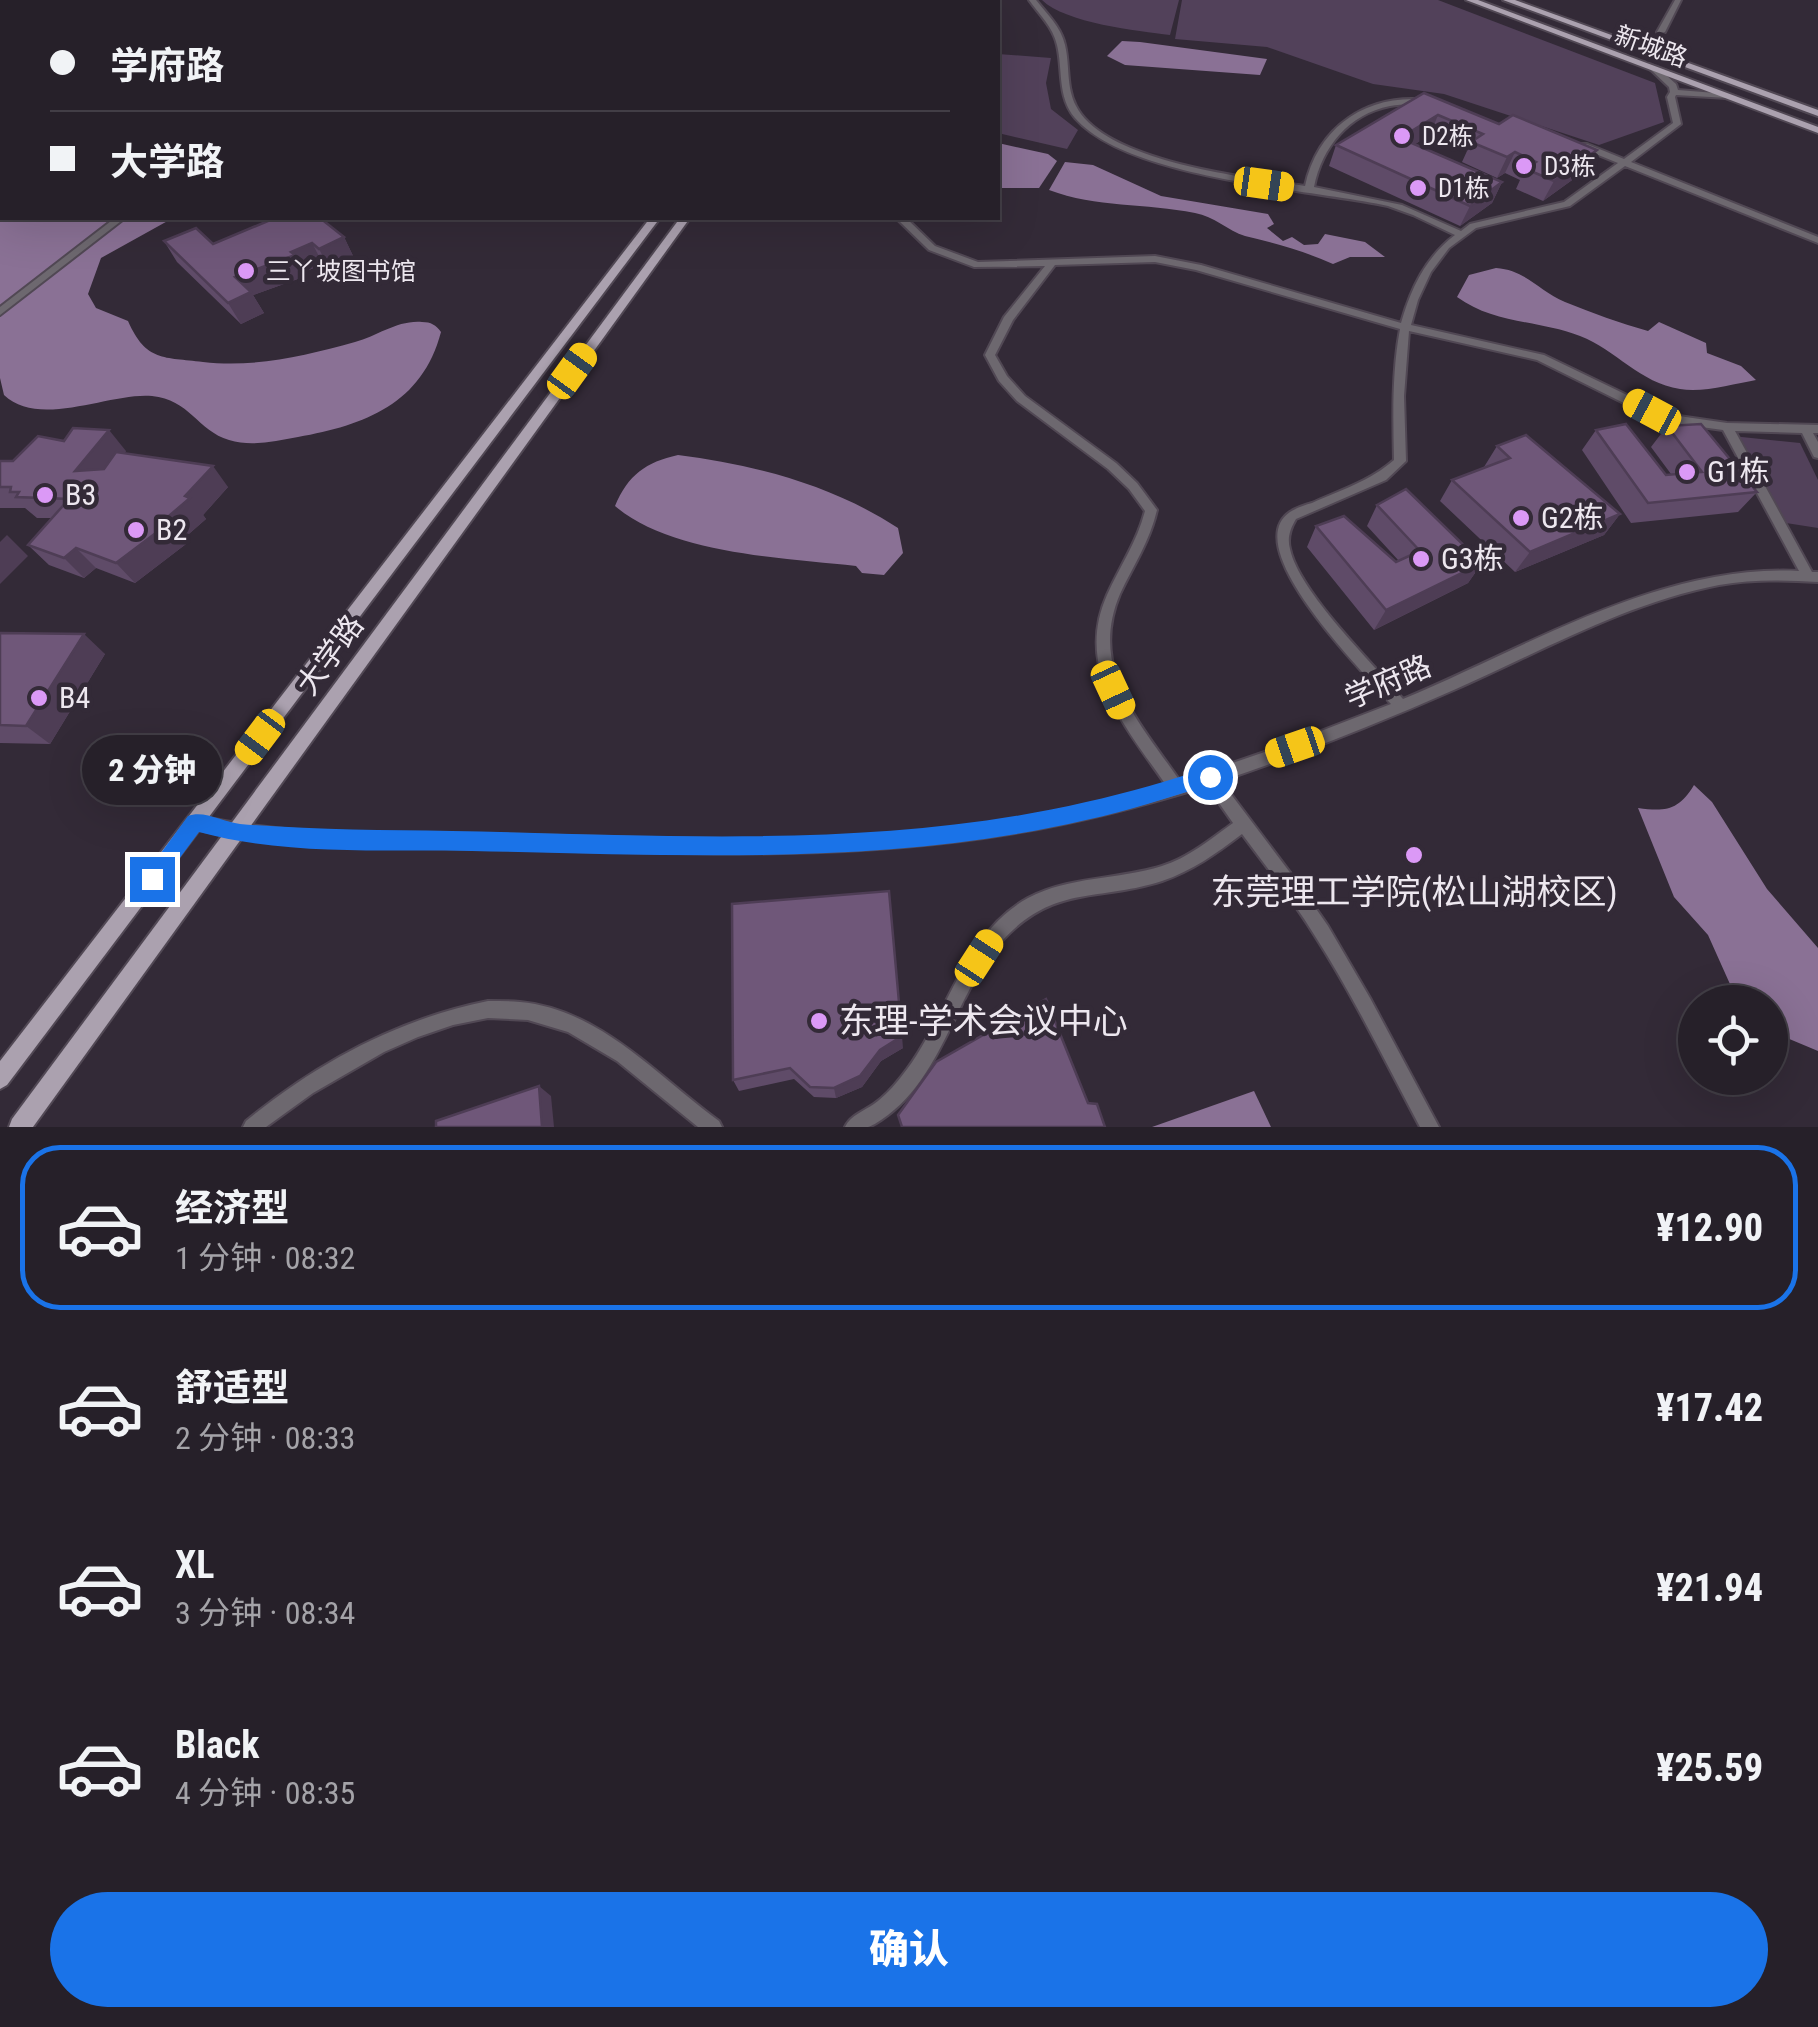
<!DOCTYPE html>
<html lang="zh">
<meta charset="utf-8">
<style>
:root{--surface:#262029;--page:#322d35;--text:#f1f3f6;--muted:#a4a3a8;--line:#423e46;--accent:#1a73e8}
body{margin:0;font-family:"Roboto Condensed","Noto Sans SC",sans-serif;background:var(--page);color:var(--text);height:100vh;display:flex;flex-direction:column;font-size:38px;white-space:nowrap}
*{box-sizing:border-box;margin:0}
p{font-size:32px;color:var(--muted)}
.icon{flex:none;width:55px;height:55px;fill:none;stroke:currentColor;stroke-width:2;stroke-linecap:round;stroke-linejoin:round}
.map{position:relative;height:1127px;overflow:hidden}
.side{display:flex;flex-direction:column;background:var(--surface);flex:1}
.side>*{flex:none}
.guide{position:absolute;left:0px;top:0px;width:1000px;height:220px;box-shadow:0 10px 40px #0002,0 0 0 2px var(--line);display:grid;align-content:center;height:220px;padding:0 50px;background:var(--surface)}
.buttons{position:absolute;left:1678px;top:985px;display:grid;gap:20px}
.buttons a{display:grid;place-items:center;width:110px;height:110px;border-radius:50%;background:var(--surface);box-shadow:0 10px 40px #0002,0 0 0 2px var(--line);font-size:50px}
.end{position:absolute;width:45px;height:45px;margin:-22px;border:12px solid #1a73e8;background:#fff;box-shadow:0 0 0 5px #fff}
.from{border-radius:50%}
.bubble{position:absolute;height:70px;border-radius:35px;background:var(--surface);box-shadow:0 10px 40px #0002,0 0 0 2px var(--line);font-size:32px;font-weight:800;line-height:70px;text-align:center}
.car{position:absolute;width:30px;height:60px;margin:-30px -15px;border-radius:12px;box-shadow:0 0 8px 2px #0007;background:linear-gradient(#f5c518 24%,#345 0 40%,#f5c518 0 76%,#345 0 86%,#f5c518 0)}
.guide b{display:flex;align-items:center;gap:35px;height:95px;font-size:38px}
.guide b+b{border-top:2px solid var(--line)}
.guide i{width:25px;height:25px;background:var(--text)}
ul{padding:18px 0 0;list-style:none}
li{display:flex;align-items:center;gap:30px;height:165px;margin:0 20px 15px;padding:0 30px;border:5px solid transparent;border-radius:40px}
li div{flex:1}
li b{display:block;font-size:38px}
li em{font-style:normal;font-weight:800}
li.active{border-color:var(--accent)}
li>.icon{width:90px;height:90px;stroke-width:1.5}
.primary-button{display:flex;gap:20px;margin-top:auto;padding:20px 50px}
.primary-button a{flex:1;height:115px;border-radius:60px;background:var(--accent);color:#fff;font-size:40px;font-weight:800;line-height:115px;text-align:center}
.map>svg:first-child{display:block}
.green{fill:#52415a}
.water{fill:#8a7195}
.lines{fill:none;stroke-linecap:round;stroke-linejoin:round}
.minor-casing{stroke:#514854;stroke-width:4}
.major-casing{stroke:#514854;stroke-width:4}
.minor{fill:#6d686f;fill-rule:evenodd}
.major{fill:#aba1af;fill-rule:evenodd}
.wall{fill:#5f4b68}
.shaded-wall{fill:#4e3d55}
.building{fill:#6f5779;stroke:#4e3d55;stroke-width:2.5}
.route{fill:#1a73e8}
.poi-dot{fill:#db99f6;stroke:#332a37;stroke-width:4}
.labels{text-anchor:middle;stroke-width:9;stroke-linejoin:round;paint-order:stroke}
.far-street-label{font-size:25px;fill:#ede7ef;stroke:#332a37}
.far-poi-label{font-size:25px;fill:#ede7ef;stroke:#332a37;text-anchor:start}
.poi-label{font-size:30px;fill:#ede7ef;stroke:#332a37;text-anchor:start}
.street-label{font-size:30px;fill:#ede7ef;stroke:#332a37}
.near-poi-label{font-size:35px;fill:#ede7ef;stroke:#332a37}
</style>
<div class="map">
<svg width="1818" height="1127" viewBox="0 0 1818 1127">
<rect width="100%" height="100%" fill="#332a37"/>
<g class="green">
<path d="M1042 0H1179L1170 35C1138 31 1065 23 1042 0Z"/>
<path d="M1182 0H1438L1655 83 1664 122 1599 145 1444 94 1373 84 1267 47 1175 39Z"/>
<path d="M998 54 1051 58 1046 83 1051 109 1078 130 1067 149 998 133Z"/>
<path d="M1732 436 1800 443 1818 480V528L1786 523Z"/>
</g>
<g class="water">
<path d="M1122 41 1140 42 1267 59 1260 75 1125 65 1107 56Z"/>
<path d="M998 143 1048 154 1057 161 1039 188H998Z"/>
<path d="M1065 162 1093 165 1161 196 1268 214 1274 224 1267 228 1283 241 1292 237 1304 245 1318 244 1325 234 1365 242 1385 257H1350L1333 264C1304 251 1274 243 1245 236 1228 231 1214 216 1195 213 1146 203 1096 208 1049 190Z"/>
<path d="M0 186 2 218H173L101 258 88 294 96 308 128 321C146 362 164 357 203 362 254 368 305 356 355 342 378 336 397 320 422 322 431 322 436 325 441 332 422 404 365 425 298 437 275 441 252 447 229 440 198 431 189 399 152 396 111 392 39 429 4 395L0 378Z"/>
<path d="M1496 268C1526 270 1539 291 1565 302 1592 313 1620 323 1648 331L1659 322 1706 343 1707 353 1741 366 1756 380C1733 384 1703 393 1680 389 1640 383 1616 350 1580 336 1538 320 1494 324 1457 297L1469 275Z"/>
<path d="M678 455C756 465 832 485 898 528L903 553 884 575 862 573 856 566C784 558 671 554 615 506 628 475 646 462 678 455Z"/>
<path d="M1694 785 1712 802 1767 889 1818 948V1051L1770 1031V1002H1738L1708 935 1674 897 1638 808C1666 812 1679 810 1694 785Z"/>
<path d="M1254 1091 1271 1127H1152Z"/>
</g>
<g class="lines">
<defs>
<g id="minor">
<path d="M419 0H427L424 2H417Z"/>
<path d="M473 0H485L480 2H470Z"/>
<path d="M562 0H569L567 2H561Z"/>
<path d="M606 0H614L611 2H604Z"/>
<path d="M617 0H625L627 2H619Z"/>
<path d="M1029 0H1036C1047 14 1061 27 1065 45 1070 66 1066 87 1076 106 1104 162 1249 178 1305 186 1318 126 1368 93 1428 100L1429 102C1418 106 1403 103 1390 106 1349 114 1322 147 1314 187L1402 205 1461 231 1470 224 1564 202 1618 163 1581 148V144H1587L1624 159 1673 123 1667 97 1670 92 1669 87 1650 69 1657 67 1676 84 1678 90 1728 94 1732 96 1728 98 1676 95 1675 97 1681 124 1631 162 1818 237V243L1625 166 1570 206 1476 228 1449 248 1431 272 1418 300 1411 325 1544 355 1656 409 1679 416 1727 423 1818 425V433H1813L1818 442V458L1814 457 1802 433 1735 431 1812 572H1818V582C1785 580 1752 579 1719 585 1626 603 1542 651 1456 689 1379 723 1301 754 1221 781L1301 887 1328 926 1370 998 1439 1127H1420C1386 1063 1354 997 1315 936 1293 900 1267 868 1242 834 1217 853 1192 871 1162 881 1097 902 1053 884 1001 942 954 995 943 1079 881 1120 878 1122 872 1126 868 1127 861 1127 852 1127 845 1127 851 1115 864 1111 874 1104 884 1097 894 1086 901 1077 947 1021 961 935 1028 898 1069 876 1118 880 1162 866 1188 858 1211 839 1233 823L1207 786C1143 806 1077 823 1009 834 841 862 666 853 496 849 394 846 296 853 195 829L190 827 187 822 190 817 195 815C295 838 388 832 489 834 661 838 840 848 1011 820 1063 811 1114 799 1166 785 1126 727 1074 669 1107 595 1120 566 1137 542 1145 511L1129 489 1108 469 1017 401 999 381 985 355 1004 317 1045 266 974 267 929 250 896 218H906L935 246 978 262 1155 256 1201 265 1401 323C1411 288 1426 257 1455 235L1413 215 1388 206C1309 189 1128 179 1075 118 1057 97 1063 69 1057 45 1053 27 1039 14 1029 0ZM1155 262 1196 270 1400 329C1392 372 1393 416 1394 460 1370 481 1341 490 1312 503 1305 505 1296 508 1290 512 1237 548 1366 674 1391 704L1282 746 1180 781C1140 723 1088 669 1120 594 1133 566 1150 541 1157 510L1137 483 1116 463 1025 396 1007 376 995 355 1013 320 1055 265ZM1409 331 1537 360 1648 415 1679 424 1723 430 1799 571C1660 564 1528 647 1403 699 1373 663 1299 592 1290 549 1287 538 1290 529 1296 519L1386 480 1406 461 1404 396Z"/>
<path d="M1675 0H1681L1665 32 1658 34 1657 32Z"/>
<path d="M115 218H125L0 315V307Z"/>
<path d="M488 1001C499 1001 509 1001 520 1002 600 1009 658 1077 719 1121L722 1127H698L617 1061 568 1032 528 1020 488 1018 453 1025 418 1037 384 1052 313 1093 266 1127H243L246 1121C317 1063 398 1019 488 1001Z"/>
</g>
<g id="major">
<path d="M815 0H824L822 2H814Z"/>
<path d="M840 0H849L847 2H839Z"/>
<path d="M1466 0H1478L1818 127V133Z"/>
<path d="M1503 0H1515L1818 110V116Z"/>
<path d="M650 218H660L7 1085 0 1089V1061Z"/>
<path d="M680 218H690L33 1127H9L12 1119Z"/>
</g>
</defs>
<use href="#minor" class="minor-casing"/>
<use href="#major" class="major-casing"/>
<use href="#minor" class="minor"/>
<use href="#major" class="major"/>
</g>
<g class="wall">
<path d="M1424 93 1586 170 1543 201 1516 189 1520 180 1505 173 1497 178 1462 162 1467 151 1430 135 1415 144 1502 182 1492 203 1460 226 1329 166 1336 145Z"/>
<path d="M344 237 354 258 330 270 323 264 304 272 306 276 253 295 264 313 241 324 177 262 164 241 213 244Z"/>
<path d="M1667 426 1757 492 1738 512 1631 523 1582 450 1596 430 1666 475 1671 474 1651 447Z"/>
<path d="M1497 446 1620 514 1604 535 1515 572 1440 501 1452 480 1484 467Z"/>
<path d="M126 451 124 453 228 487 203 515 206 519 183 539 186 544 135 583 96 568 84 578 49 565 28 545 52 518H37L25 508H0V461Z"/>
<path d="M1377 505 1482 563 1468 583 1374 630 1307 547 1316 526 1396 562 1399 561 1367 526Z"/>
<path d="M0 633 105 654 50 744 0 743Z"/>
<path d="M732 904 903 1048 881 1061 862 1087 836 1098 814 1097 794 1079 739 1091 733 1080Z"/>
</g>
<g class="shaded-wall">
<path d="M1438 115 1430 135 1392 158 1400 138Z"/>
<path d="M1597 150 1586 170 1543 201 1554 181Z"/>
<path d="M1515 152 1505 173 1497 178 1507 157Z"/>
<path d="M1502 182 1492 203 1460 226 1470 206Z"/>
<path d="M344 237 354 258 330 270 319 249Z"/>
<path d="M312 243 323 264 304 272 306 276 253 295 264 313 241 324 228 303 235 277Z"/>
<path d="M109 430 126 451 93 491 75 471Z"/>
<path d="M213 466 228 487 203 515 206 519 183 539 186 544 135 583 116 563 163 521Z"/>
<path d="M1620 514 1604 535 1515 572 1530 552Z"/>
<path d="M7 535 28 556 0 584V542Z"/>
<path d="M76 548 96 568 84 578 64 558Z"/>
<path d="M1482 563 1468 583 1374 630 1386 610Z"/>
<path d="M84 634 105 654 50 744 26 726Z"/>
<path d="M902 1036 903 1048 881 1061 862 1087 836 1098 834 1088 880 1050Z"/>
<path d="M539 1086 551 1096 554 1127H542Z"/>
</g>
<g class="building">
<path d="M503 0H558L557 2H502Z"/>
<path d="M1424 93 1499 124 1513 115 1597 150 1554 181 1526 169 1536 162 1515 152 1507 157 1471 142 1483 134 1438 115 1400 138 1502 182 1470 206 1336 145Z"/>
<path d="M275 218H320L344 237 319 249 312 243 291 252 295 255 235 277 251 292 228 303 164 241 196 228 213 244Z"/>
<path d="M1626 424 1666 475 1702 472 1667 426 1701 424 1757 492 1648 503 1596 430Z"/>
<path d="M73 428 109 430 75 471 104 469 116 452 213 466 185 496 190 498 163 521 169 523 116 563 76 548 64 558 28 545 69 499 16 497 19 492H10L11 487H0V461H13L38 436 64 441Z"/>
<path d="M1526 435 1620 514 1530 552 1452 480 1510 458 1497 446Z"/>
<path d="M1406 489 1482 563 1386 610 1316 526 1344 516 1396 562 1420 551 1377 505Z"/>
<path d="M0 633 84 634 26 726 0 725Z"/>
<path d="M889 891 902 1036 880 1050 860 1076 834 1088 810 1087 790 1068 733 1080 732 904Z"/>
<path d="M1046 999 1088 1103 1097 1104 1105 1127H902L898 1115 936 1062Z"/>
<path d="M539 1086 542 1127H436V1121Z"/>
</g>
<path class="route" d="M1210 768 1220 777 1210 785C1169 797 1128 811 1086 820 886 867 675 855 472 851 382 849 286 856 199 832L159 886H145L142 879 188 816C204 810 223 822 240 824 310 830 381 830 452 831 662 835 879 850 1086 802 1128 793 1169 780 1210 768Z"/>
<g class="poi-dot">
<circle cx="1402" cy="136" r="10"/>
<circle cx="1524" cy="166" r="10"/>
<circle cx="1418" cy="188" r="10"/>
<circle cx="246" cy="271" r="10"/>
<circle cx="1687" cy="472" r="10"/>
<circle cx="45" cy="495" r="10"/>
<circle cx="1521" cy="518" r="10"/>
<circle cx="136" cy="530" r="10"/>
<circle cx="1421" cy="559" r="10"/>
<circle cx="39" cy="698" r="10"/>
<circle cx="1414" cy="855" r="10"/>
<circle cx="819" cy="1021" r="10"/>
</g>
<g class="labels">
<g class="far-street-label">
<text transform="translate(1651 46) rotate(20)" y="9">新城路</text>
</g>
<g class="far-poi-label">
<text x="1422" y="145">D2栋</text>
<text x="1544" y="175">D3栋</text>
<text x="1438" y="197">D1栋</text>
<text x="266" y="280">三丫坡图书馆</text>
</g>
<g class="poi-label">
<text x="1707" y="482">G1栋</text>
<text x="65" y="505">B3</text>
<text x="1541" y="528">G2栋</text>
<text x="156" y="540">B2</text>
<text x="1441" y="569">G3栋</text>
<text x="59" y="708">B4</text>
</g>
<g class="street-label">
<text transform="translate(330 655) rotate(-54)" y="10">大学路</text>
<text transform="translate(1388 682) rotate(-23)" y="10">学府路</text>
</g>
<g class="near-poi-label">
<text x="1414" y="904">东莞理工学院(松山湖校区)</text>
<text x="839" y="1033" text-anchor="start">东理-学术会议中心</text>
</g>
</g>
</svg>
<div class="buttons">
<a><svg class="icon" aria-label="locate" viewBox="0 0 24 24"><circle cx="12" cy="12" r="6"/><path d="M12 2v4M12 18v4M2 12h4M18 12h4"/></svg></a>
</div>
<i class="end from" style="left:1210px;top:777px"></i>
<i class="end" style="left:152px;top:879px"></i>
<div class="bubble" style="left:82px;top:735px;width:140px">2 分钟</div>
<i class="car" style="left:1264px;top:184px;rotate:98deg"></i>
<i class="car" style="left:572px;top:371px;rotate:36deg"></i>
<i class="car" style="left:1652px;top:412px;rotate:298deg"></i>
<i class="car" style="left:1113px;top:690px;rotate:155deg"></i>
<i class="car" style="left:260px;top:737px;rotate:217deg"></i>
<i class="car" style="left:1295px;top:747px;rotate:251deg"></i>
<i class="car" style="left:979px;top:958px;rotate:33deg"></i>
<div class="guide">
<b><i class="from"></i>学府路</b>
<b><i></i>大学路</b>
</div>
</div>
<section class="side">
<ul>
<li class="active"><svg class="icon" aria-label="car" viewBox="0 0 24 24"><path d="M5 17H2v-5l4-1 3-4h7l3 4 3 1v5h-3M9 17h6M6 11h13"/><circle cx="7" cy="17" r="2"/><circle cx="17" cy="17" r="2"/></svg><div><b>经济型</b><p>1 分钟 · 08:32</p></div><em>¥12.90</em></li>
<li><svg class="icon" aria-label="car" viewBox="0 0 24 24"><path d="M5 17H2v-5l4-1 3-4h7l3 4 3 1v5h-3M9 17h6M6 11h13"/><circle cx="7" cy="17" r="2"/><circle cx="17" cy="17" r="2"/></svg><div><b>舒适型</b><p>2 分钟 · 08:33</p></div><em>¥17.42</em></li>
<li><svg class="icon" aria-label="car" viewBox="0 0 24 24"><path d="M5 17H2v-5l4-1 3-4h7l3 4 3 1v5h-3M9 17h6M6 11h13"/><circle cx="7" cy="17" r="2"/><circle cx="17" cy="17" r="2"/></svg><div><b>XL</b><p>3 分钟 · 08:34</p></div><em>¥21.94</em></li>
<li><svg class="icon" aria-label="car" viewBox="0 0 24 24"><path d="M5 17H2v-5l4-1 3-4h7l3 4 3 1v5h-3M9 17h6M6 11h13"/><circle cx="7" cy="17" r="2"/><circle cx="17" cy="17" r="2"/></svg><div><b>Black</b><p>4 分钟 · 08:35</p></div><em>¥25.59</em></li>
</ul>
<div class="primary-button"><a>确认</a></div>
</section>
